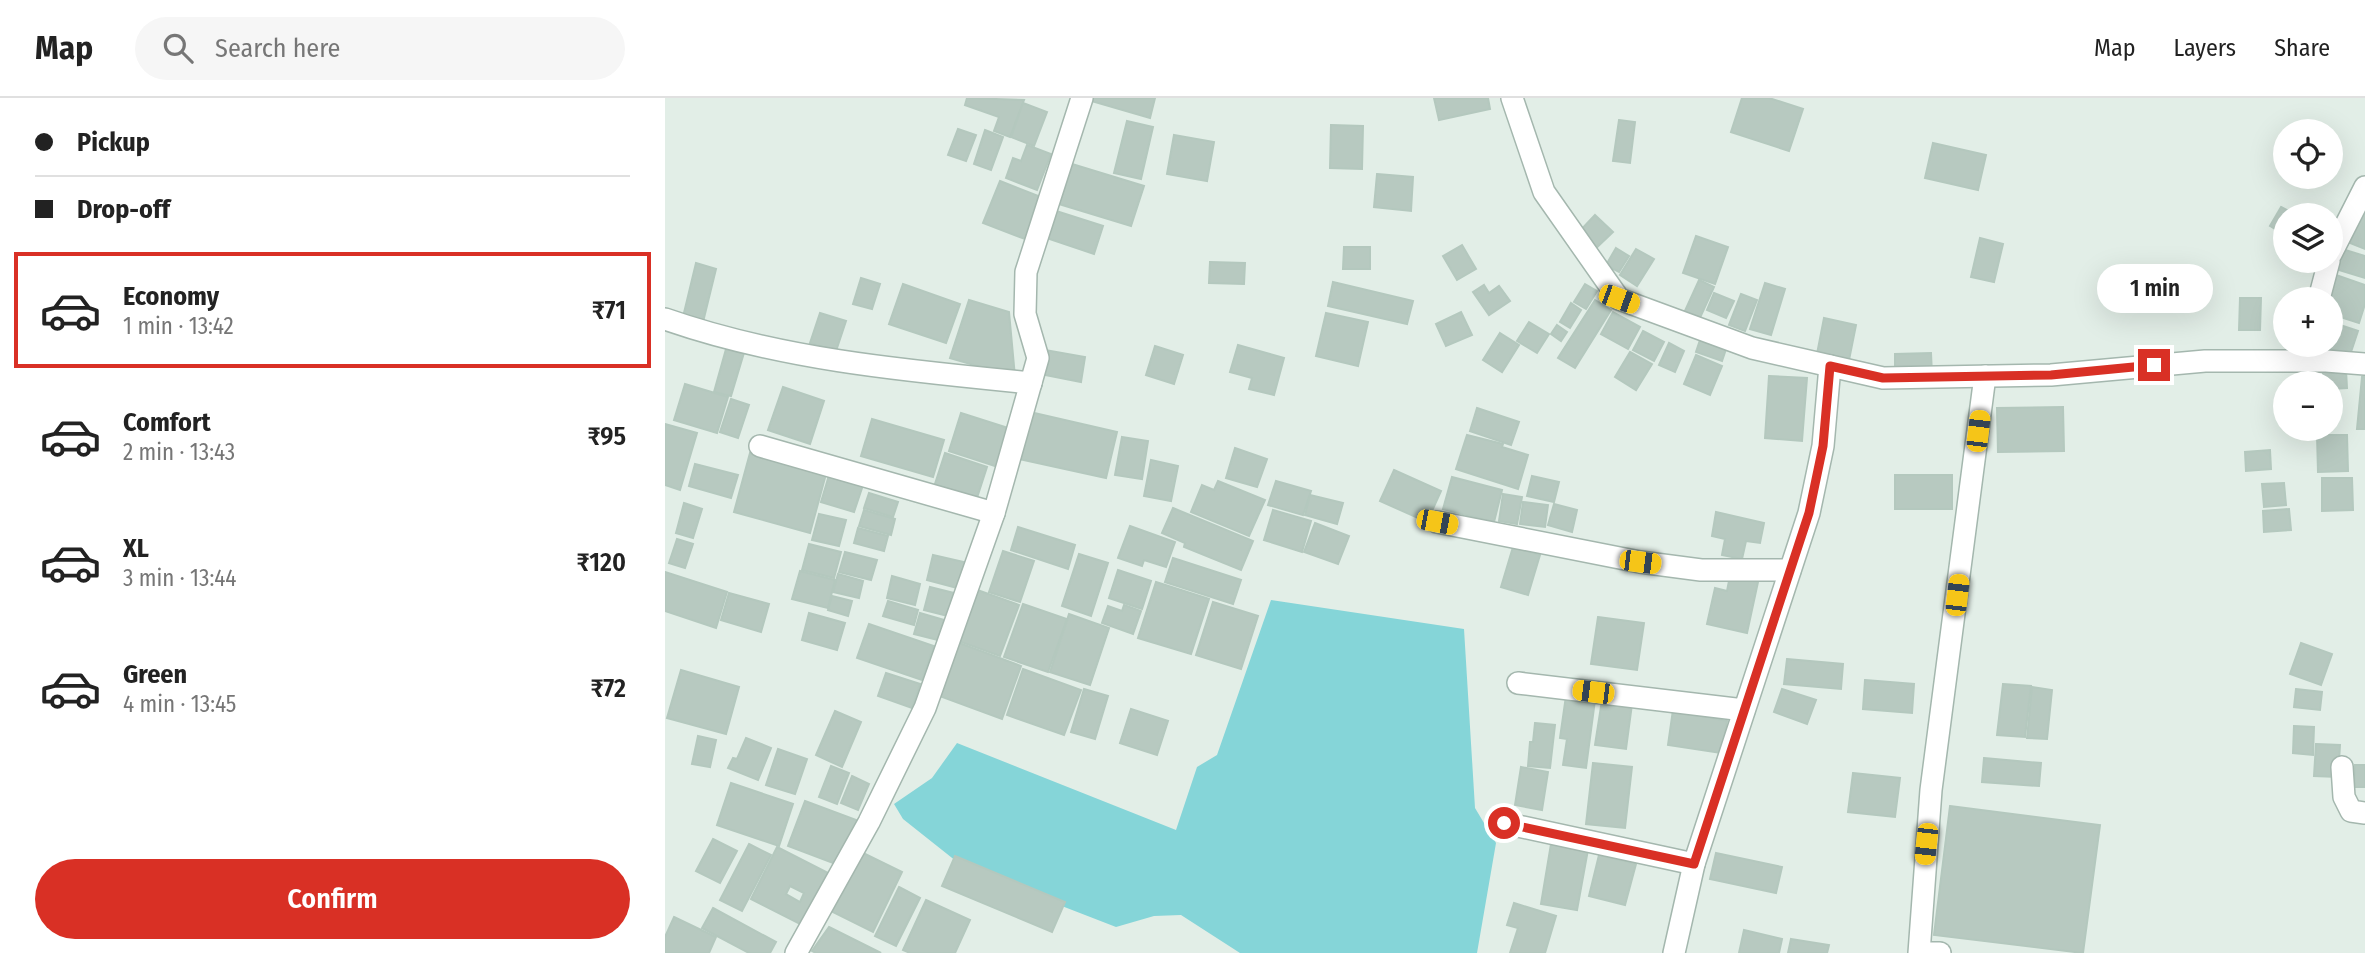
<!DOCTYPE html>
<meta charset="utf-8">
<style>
:root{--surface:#fff;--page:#f6f6f6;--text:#222;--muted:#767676;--line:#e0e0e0;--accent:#d93025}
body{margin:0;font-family:"Fira Sans Condensed",sans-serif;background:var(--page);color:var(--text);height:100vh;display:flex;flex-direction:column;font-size:26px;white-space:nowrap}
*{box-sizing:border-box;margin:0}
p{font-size:23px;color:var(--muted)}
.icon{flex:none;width:38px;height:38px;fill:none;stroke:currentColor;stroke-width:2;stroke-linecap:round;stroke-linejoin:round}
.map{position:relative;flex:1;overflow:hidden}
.panel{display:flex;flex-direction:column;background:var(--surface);width:665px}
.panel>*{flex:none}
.top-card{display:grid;align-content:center;height:154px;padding:0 35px;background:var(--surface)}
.buttons{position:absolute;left:1608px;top:21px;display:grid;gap:14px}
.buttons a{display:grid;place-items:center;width:70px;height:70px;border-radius:50%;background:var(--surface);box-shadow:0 7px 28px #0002;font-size:35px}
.end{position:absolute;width:32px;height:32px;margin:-16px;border:9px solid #d93025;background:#fff;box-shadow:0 0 0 4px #fff}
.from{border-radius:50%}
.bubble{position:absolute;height:49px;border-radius:24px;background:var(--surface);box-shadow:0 7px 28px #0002;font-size:23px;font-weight:600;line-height:49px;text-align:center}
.car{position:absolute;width:21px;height:42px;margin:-21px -10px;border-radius:9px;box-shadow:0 0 5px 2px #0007;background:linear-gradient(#f5c518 24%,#345 0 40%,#f5c518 0 76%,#345 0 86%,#f5c518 0)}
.top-card b{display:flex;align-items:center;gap:24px;height:66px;font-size:26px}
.top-card b+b{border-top:2px solid var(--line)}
.top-card i{width:18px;height:18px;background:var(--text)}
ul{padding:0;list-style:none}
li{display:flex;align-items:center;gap:21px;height:116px;margin:0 14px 10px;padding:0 21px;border:4px solid transparent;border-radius:0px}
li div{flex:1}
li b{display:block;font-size:26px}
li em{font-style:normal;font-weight:600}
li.on{border-color:var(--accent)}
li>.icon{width:63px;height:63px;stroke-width:1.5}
.cta{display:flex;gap:14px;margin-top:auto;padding:14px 35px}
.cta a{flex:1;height:80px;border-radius:42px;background:var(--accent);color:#fff;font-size:28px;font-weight:600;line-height:80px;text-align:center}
header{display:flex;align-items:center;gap:42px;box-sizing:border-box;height:98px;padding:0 35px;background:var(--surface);border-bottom:2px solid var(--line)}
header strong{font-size:33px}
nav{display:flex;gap:38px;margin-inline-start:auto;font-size:24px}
.search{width:490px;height:63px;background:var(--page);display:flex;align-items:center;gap:18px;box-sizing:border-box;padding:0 24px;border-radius:38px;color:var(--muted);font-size:26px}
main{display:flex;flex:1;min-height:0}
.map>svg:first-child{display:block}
.water{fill:#85d5d8}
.building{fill:#b7c9c0;stroke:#b4c8be;stroke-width:2;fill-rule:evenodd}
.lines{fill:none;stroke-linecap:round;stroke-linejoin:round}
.street-casing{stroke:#a4b7ae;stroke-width:24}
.street{stroke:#fff;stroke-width:21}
.route{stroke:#d93025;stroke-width:9}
</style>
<header>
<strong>Map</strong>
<div class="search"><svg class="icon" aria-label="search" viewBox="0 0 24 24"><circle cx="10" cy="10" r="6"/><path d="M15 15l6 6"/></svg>Search here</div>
<nav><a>Map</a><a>Layers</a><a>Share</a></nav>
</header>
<main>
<section class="panel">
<div class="top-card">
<b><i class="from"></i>Pickup</b>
<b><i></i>Drop-off</b>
</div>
<ul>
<li class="on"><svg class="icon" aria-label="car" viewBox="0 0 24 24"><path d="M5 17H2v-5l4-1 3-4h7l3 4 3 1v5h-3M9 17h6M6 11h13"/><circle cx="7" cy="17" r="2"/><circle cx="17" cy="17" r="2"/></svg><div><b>Economy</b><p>1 min · 13:42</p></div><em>₹71</em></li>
<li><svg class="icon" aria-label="car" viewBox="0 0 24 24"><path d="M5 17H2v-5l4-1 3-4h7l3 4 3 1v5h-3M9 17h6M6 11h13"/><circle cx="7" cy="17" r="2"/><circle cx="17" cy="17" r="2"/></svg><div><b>Comfort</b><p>2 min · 13:43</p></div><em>₹95</em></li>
<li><svg class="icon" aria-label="car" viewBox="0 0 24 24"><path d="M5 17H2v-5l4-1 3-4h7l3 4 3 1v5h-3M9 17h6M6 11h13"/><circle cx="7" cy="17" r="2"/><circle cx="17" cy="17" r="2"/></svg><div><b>XL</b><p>3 min · 13:44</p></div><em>₹120</em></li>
<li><svg class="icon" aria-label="car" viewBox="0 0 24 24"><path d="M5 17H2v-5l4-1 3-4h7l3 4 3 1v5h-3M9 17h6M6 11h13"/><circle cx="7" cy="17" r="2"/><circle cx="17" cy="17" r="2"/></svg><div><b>Green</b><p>4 min · 13:45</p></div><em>₹72</em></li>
</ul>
<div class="cta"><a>Confirm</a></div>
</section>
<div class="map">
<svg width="1700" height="855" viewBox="0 0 1700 855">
<rect width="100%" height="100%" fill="#e2eee7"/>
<path class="water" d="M606 502 799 531 810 710 831 745 812 855H575L516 817 489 818 451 829 301 771 238 721 229 706 267 680 292 645 511 732 532 669 552 657Z"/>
<g class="building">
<path d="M302 0 359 2 345 39 329 33 334 19 300 7Z"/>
<path d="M423 0H490L485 20 423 2Z"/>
<path d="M769 0H823L825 11 774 22Z"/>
<path d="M1077 0H1104L1138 11 1124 53 1066 34Z"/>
<path d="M358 5 382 14 369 48 346 39Z"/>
<path d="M954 22 970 24 965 65 948 63Z"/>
<path d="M462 23 488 29 476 81 449 75Z"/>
<path d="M666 27 698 28 697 71 665 70Z"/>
<path d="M293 31 311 37 301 63 283 57Z"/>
<path d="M320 32 338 39 326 72 309 66Z"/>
<path d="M509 37 549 44 542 83 502 76Z"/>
<path d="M1268 45 1321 57 1313 92 1260 80Z"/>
<path d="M362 47 386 56 372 92 341 80 348 60 356 63Z"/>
<path d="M407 66 479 88 466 128 394 106Z"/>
<path d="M712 76 748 79 746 113 709 109Z"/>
<path d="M335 83 376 99 360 141 318 125Z"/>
<path d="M1616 109 1631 117H1620V137L1605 128Z"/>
<path d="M1693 111 1700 114V151L1680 143Z"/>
<path d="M388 112 438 128 429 156 379 139Z"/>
<path d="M930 117 948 134 928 153 912 136Z"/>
<path d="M1031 138 1063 149 1050 186 1018 175Z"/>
<path d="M1315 140 1338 146 1329 184 1306 179Z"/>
<path d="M797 147 811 171 792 182 778 158Z"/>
<path d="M679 149H705V171H678Z"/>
<path d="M951 150 964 158 954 174 941 167Z"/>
<path d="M971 151 989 161 972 188 955 177Z"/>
<path d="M1677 151 1700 158V180L1671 171Z"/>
<path d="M545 164 580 165 579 186 544 185Z"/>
<path d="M31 165 51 171 38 224 18 219Z"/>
<path d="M1671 177 1700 187V206L1694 225 1666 216V201H1663Z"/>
<path d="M196 180 215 186 207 211 188 206Z"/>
<path d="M1034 182 1049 189 1034 222 1019 215Z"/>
<path d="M668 184 748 203 742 226 663 208Z"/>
<path d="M1100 185 1120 191 1106 237 1085 231Z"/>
<path d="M238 186 295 206 281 245 224 226Z"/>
<path d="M920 186 932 193 921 211 909 204Z"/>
<path d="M819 187 824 195 834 188 845 203 824 217 808 194Z"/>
<path d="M1049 195 1069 203 1061 220 1042 212Z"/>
<path d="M1076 196 1092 202 1080 233 1064 227Z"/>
<path d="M1575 200H1596L1595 232H1574Z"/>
<path d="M304 202 344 214 350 279 285 260Z"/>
<path d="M930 202 946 212 910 270 893 260Z"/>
<path d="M906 205 916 212 905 230 895 224Z"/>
<path d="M796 214 807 237 781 248 771 226Z"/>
<path d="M948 214 975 229 963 251 936 236Z"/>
<path d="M155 215 181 223 171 253 145 245Z"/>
<path d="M661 215 703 224 693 268 651 258Z"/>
<path d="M1159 220 1191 227 1184 262 1152 256Z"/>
<path d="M864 224 884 236 872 255 852 243Z"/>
<path d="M1666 224 1693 233 1685 257 1651 247H1666Z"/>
<path d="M892 227 902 234 896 243 886 236Z"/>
<path d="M978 233 999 244 989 263 968 252Z"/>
<path d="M835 235 854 247 837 274 818 262Z"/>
<path d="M1035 242 1061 251 1057 263 1031 254Z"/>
<path d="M63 244 81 248 66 298 49 294Z"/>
<path d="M1004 245 1019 253 1010 274 994 267Z"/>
<path d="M573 247 619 260 609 297 584 291 587 280 565 274Z"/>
<path d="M490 248 518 257 509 286 481 277Z"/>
<path d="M380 252 420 259 416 284 375 276Z"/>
<path d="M965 254 987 266 971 292 950 279Z"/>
<path d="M1266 255 1267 277 1230 278V256Z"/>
<path d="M1031 257 1057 268 1045 297 1019 286Z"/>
<path d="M1681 272 1682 290 1666 291V285H1658V274Z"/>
<path d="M1104 278 1142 280 1137 343 1100 340Z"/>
<path d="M1697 279H1700V331H1692Z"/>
<path d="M20 286 63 299 52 335 9 322Z"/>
<path d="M118 289 159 303 145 346 103 332Z"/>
<path d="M66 301 84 307 73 340 55 334Z"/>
<path d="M1398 309 1399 353 1333 354 1332 310Z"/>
<path d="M812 310 854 324 846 347 805 333Z"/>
<path d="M365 314 452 334 441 380 354 361Z"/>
<path d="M296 315 346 331 333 369 284 353Z"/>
<path d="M207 321 279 342 268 379 196 358Z"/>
<path d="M0 326 32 335 15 392 0 387Z"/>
<path d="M802 337 838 346 837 349 863 357 853 391 791 371Z"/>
<path d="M1652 337H1682L1683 373 1653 374Z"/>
<path d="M457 339 483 343 477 381 450 377Z"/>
<path d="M570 350 602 361 592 389 561 380Z"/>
<path d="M1605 352 1606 371 1581 373 1580 354Z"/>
<path d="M85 355 161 376 145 435 69 414Z"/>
<path d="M280 355 322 369 310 406 268 392Z"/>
<path d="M486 362 513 368 506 403 479 398Z"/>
<path d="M30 366 73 377 66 400 24 388Z"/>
<path d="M729 372 776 393 762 424 715 403Z"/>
<path d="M165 374 199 384 189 414 156 404Z"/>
<rect x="1230" y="377" width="57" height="34"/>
<path d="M867 378 894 384 889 404 862 398Z"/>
<path d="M787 379 837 392 829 424 778 411Z"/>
<path d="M1657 380H1687L1688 412 1657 413Z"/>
<path d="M553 383 600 402 584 438 526 414 537 387 549 392Z"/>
<path d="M611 383 646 393 638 417 603 407Z"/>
<path d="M1619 385 1621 407 1599 409 1597 386Z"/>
<path d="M204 395 233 404 228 419 199 410Z"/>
<path d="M838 396 857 399 852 426 834 423Z"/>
<path d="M645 397 678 405 672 426 640 417Z"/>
<path d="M858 404 883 407 880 429 855 426Z"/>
<path d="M19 405 37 411 28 440 11 435Z"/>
<path d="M889 406 912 412 907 434 883 427Z"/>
<path d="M508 410 588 443 576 472 519 449 520 445 497 435Z"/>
<path d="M1624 411 1626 432 1599 434 1598 413Z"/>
<path d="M199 412 230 421 226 437 194 428Z"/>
<path d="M608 412 646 423 637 454 599 442Z"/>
<path d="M1051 414 1099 425 1095 445 1081 443 1077 461 1057 457 1060 441 1047 438Z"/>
<path d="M154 416 181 422 174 448 147 442Z"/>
<path d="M650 425 684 438 673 466 639 454Z"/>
<path d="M465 428 510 444 501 469 479 462 477 468 453 460Z"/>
<path d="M353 429 410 447 403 471 346 452Z"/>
<path d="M193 430 223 438 219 453 189 445Z"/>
<path d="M12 441 28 446 20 470 4 465Z"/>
<path d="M144 446 176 454 169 480 137 472Z"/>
<path d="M848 449 875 457 863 497 836 489Z"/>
<path d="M338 453 369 463 355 504 324 494Z"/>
<path d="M180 454 212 462 206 482 174 474Z"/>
<path d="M414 456 443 465 426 518 397 508Z"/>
<path d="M268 457 303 465 296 491 262 482Z"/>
<path d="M508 460 576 482 568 506 500 484Z"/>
<path d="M453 472 486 483 477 511 444 500Z"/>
<path d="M135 473 170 482 163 510 127 501Z"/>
<path d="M0 474 62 494 51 530 0 513Z"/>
<path d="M173 476 198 483 194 500 168 494Z"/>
<path d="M227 478 255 486 250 507 222 500Z"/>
<path d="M1065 478 1093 484 1082 535 1042 526 1050 490 1062 493Z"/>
<path d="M491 484 544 501 526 556 473 540Z"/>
<path d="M265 489 293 496 287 519 259 512Z"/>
<path d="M304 489 354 507 335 558 285 540Z"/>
<path d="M64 495 104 506 96 534 56 522Z"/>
<path d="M167 498 187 503 183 518 163 512Z"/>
<path d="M223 503 253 512 249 527 218 518Z"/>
<path d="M548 504 593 518 576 571 531 557Z"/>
<path d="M358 506 402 521 383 574 339 559Z"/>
<path d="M459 507 476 513 468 536 437 525 443 508 457 513Z"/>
<path d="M144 515 180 525 172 552 137 542Z"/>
<path d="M255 515 279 522 273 542 249 536Z"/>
<path d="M404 516 444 530 425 587 385 574Z"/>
<path d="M933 519 979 525 972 572 926 566Z"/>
<path d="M204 526 269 548 257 582 192 560Z"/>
<path d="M289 543 356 568 337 621 269 596Z"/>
<path d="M1636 545 1667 556 1656 587 1625 576Z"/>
<path d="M1122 561 1178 566 1176 591 1119 586Z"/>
<path d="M358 571 416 592 399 637 342 617Z"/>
<path d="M16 572 74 589 61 636 2 620Z"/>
<path d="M221 575 255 586 247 610 213 598Z"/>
<path d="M1200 582 1249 586 1247 615 1198 611Z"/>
<path d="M1338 586 1366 588 1360 639 1332 637Z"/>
<path d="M1367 589 1387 592 1382 641 1362 640Z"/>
<path d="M419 591 443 598 430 641 406 634Z"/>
<path d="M1117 591 1151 602 1142 626 1109 614Z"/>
<path d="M1631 591 1657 594 1655 612 1629 609Z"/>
<path d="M901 598 930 602 921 670 898 667 902 641 895 640Z"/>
<path d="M937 602 967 606 961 651 930 647Z"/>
<path d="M466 611 503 623 492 657 455 645Z"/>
<path d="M1008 612 1062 623 1057 655 1003 647Z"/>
<path d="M170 613 196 624 177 669 151 657Z"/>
<path d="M870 625 890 627 885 670 863 668 865 644H868Z"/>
<path d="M1629 628 1649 629 1648 657 1628 655Z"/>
<path d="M33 638 51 642 45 669 27 666Z"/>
<path d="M81 640 106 650 93 682 63 670 68 660 72 661Z"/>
<path d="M1651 646 1675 647 1673 679 1649 678Z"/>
<path d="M113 651 142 661 130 696 101 687Z"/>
<path d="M1319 660 1376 665 1374 688 1317 684Z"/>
<path d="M928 665 967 669 960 730 921 726Z"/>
<rect x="1690" y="667" width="10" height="22"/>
<path d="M166 668 184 675 172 706 154 699Z"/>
<path d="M856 669 883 674 877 712 850 707Z"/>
<path d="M1188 675 1235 680 1230 719 1183 714Z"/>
<path d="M187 678 204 686 193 712 176 705Z"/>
<path d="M66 685 128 706 114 748 52 727Z"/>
<path d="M140 703 194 723 176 768 123 748Z"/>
<path d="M1285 708 1435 727 1418 855 1269 837Z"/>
<path d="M887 740 924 746 912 812 876 806Z"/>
<path d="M48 741 72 753 55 785 31 773Z"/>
<path d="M84 746 106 757 77 813 55 802Z"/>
<path d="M112 749 163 775 137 827 86 801ZM125 788 139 795 135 804 121 796Z"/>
<path d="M196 754 237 774 208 834 166 813Z"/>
<path d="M1051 755 1117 769 1111 795 1045 781Z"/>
<path d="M934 757 971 766 960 807 924 798Z"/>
<path d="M290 758 400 804 387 834 277 788Z"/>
<path d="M234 789 255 800 231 848 210 838Z"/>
<path d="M261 802 305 822 290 855H245L238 852Z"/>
<path d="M849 805 891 818 880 855H845L853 830 842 827Z"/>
<path d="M48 810 111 844 105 855H84L37 830Z"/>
<path d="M9 819 51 839 44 855H0V839Z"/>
<path d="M164 829 216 855H151L147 853Z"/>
<path d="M1079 832 1117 841 1114 855H1074Z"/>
<path d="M1126 841 1164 847 1162 855H1123Z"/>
</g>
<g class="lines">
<defs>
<g id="street">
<path d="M847 0 879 94 954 201 1087 250 1218 280 1386 277 1540 263H1661L1700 266"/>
<path d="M1666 156 1700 89"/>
<path d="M1654 201 1664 163"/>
<path d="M0 221C117 262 243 273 366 285"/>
<path d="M95 348 329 415"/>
<path d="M772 424 975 464 1036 472H1125"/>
<path d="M853 585 1079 612"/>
<path d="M1677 669 1679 699 1686 713 1700 715"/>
<path d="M839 725 1029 766"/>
<path d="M131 855 204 724 260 610 329 415 373 260 360 216 361 174 417 0"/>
<path d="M1009 855 1029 766 1144 415 1158 348 1165 268"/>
<path d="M1254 855 1266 692 1320 278"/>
<path d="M1255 855H1275"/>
</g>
</defs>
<use href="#street" class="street-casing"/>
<use href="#street" class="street"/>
</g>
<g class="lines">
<path class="route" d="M839 725 1029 766 1144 415 1158 348 1165 268 1218 280 1386 277 1489 267"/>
</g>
</svg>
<div class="buttons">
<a><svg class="icon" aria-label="locate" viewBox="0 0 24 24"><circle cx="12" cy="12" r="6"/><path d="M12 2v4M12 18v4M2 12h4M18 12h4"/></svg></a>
<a><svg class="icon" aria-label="layers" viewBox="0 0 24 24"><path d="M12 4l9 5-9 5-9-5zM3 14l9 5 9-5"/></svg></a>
<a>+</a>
<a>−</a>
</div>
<i class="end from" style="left:839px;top:725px"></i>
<i class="end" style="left:1489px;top:267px"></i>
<div class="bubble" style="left:1432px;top:166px;width:116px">1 min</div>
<i class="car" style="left:954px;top:201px;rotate:110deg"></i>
<i class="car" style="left:1313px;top:333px;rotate:7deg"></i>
<i class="car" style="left:772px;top:424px;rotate:101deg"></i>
<i class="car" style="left:975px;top:464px;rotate:97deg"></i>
<i class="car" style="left:1292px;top:497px;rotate:7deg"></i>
<i class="car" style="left:928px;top:594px;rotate:277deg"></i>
<i class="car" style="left:1261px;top:746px;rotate:186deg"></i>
</div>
</main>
